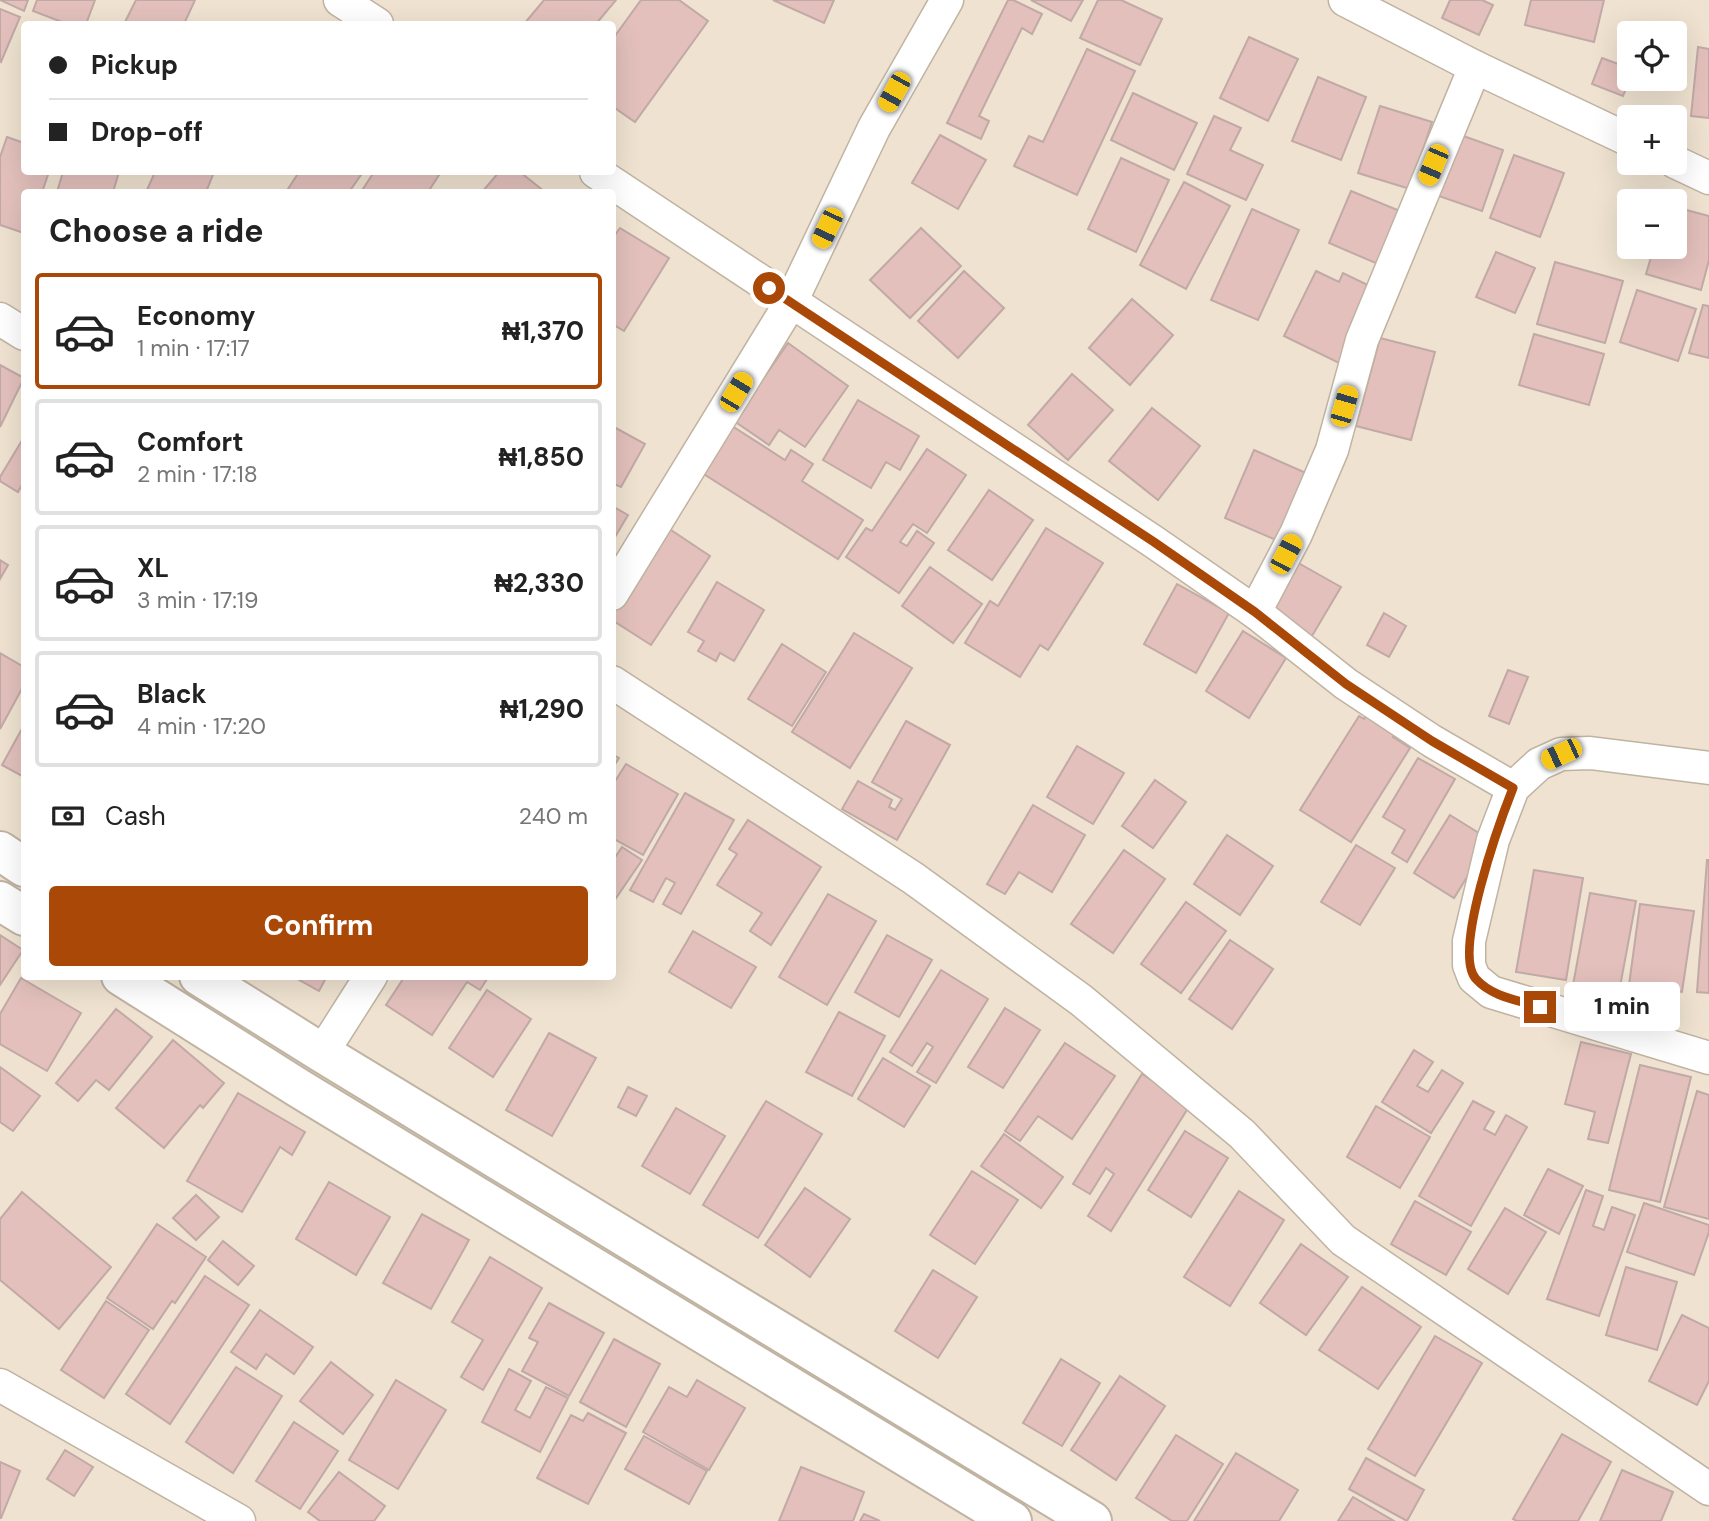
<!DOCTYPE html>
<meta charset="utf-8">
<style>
:root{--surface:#fff;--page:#f6f6f6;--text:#222;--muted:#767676;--line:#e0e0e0;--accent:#aa4907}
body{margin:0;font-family:"DM Sans",sans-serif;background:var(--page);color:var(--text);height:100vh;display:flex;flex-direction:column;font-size:26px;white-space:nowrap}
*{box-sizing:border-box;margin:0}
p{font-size:23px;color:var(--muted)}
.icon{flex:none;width:38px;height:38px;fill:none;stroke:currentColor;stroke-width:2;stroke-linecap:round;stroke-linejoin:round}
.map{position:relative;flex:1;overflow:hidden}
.sheet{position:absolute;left:21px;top:189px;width:595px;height:791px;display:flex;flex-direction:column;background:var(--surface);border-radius:7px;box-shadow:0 7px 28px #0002}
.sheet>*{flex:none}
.hud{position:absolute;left:21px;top:21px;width:595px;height:154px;border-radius:7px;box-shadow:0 7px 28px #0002;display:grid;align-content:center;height:154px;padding:0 28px;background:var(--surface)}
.buttons{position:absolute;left:1617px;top:21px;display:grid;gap:14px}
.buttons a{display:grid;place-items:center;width:70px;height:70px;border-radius:7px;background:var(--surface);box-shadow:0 7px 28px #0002;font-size:35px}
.end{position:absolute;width:32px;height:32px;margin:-16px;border:9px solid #aa4907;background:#fff;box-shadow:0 0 0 4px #fff}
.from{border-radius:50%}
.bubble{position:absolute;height:49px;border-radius:7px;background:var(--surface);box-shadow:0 7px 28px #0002;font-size:23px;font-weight:700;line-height:49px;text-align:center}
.car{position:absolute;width:21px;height:42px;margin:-21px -10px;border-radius:9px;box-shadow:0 0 5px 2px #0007;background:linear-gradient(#f5c518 24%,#345 0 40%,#f5c518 0 76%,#345 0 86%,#f5c518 0)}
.hud b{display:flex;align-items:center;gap:24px;height:66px;font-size:26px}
.hud b+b{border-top:2px solid var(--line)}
.hud i{width:18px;height:18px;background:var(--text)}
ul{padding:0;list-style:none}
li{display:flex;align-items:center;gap:21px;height:116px;margin:0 14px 10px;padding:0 14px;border:4px solid var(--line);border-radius:7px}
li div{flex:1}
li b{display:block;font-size:26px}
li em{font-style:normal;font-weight:700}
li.selected{border-color:var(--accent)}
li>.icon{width:63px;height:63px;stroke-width:1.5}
h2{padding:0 28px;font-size:32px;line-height:84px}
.pay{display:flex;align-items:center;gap:18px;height:77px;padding:0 28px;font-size:26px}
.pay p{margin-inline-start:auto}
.primary-button{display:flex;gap:14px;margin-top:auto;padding:14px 28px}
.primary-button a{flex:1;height:80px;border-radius:7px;background:var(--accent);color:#fff;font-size:28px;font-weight:700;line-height:80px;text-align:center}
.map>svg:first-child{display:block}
.building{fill:#e3c0bc;stroke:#c1a9a6;stroke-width:2}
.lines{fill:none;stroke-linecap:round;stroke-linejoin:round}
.minor-casing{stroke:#c0b3a2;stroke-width:35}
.primary-casing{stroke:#c0b3a2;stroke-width:42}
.minor{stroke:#fff;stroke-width:32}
.primary{stroke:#fff;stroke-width:38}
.route{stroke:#aa4907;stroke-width:9}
</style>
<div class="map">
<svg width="1709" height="1521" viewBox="0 0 1709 1521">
<rect width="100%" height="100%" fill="#efe2d0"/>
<g class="building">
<path d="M0 0H28L24 11Z"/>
<path d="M37 0H95L86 24H67L33 11Z"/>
<path d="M136 0H195L184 24H124Z"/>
<path d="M544 0H616L596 24H524Z"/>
<path d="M641 0H679L708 21 635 122 612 106V40Z"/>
<path d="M773 0H834L824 23Z"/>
<path d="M1008 0H1013L1042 14 1032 34 1022 28 979 116 989 121 981 139 947 123Z"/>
<path d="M1031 0H1083L1071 21Z"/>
<path d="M1098 0H1121L1162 19 1140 65 1080 38Z"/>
<path d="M1450 0H1482L1493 5 1479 35 1442 18Z"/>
<path d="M1531 0H1604L1594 42 1525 25Z"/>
<path d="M0 9 20 17 1 62 0 61Z"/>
<path d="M1249 37 1298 59 1268 121 1220 98Z"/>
<path d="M1698 47 1709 49V118L1691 116Z"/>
<path d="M1087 49 1135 71 1077 195 1014 166 1029 136 1043 142Z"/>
<path d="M1602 58 1629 68 1630 79 1623 96 1592 84Z"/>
<path d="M1318 77 1366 97 1341 160 1292 141Z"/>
<path d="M1133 93 1197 123 1174 170 1111 140Z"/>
<path d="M1380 106 1432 122 1410 189 1358 173Z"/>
<path d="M1214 116 1241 128 1230 150 1263 165 1246 200 1187 174Z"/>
<path d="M1455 133 1503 150 1482 211 1433 194Z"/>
<path d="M940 135 986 160 958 209 912 183Z"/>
<path d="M7 137 24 143V172H49L42 192H24V233L0 225V157Z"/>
<path d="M1514 155 1564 173 1540 237 1490 218Z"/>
<path d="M1121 158 1169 180 1136 252 1088 229Z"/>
<path d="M63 172H119L113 192H57Z"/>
<path d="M155 172H214L206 192H146Z"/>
<path d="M299 172H363L349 192H293L288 189Z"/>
<path d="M374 172H441L428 192H361Z"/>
<path d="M499 172H520L545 192H482Z"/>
<path d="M1184 182 1230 206 1186 289 1140 265Z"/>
<path d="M1351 191 1400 211 1378 264 1329 243Z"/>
<path d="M1675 207 1709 216V260L1701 290 1646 274 1654 247H1675Z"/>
<path d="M1252 209 1299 230 1258 320 1211 300Z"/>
<path d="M620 228 669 258 624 331 612 324V239Z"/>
<path d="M921 228 961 266 910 318 870 280Z"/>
<path d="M1496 252 1535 268 1515 313 1476 297Z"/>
<path d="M1555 262 1623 281 1605 343 1537 324Z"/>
<path d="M964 271 1004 308 958 358 918 321Z"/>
<path d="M1316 271 1339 282 1343 273 1376 289 1339 363 1284 336Z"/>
<path d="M1637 290 1696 309 1678 361 1620 342Z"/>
<path d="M1132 299 1173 335 1130 385 1089 348Z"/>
<path d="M1703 305 1709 306V358L1689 353Z"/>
<path d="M1534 334 1604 354 1589 405 1519 385Z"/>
<path d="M1380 338 1435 352 1411 440 1356 426Z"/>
<path d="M788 343 848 386 805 447 779 430 769 445 734 421Z"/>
<path d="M0 365 24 378 0 427Z"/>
<path d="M1072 374 1113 410 1068 460 1028 425Z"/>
<path d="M858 400 919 436 900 470 886 462 871 488 823 460Z"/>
<path d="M1152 408 1200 446 1158 500 1109 461Z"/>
<path d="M612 426 645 444 621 487 612 483Z"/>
<path d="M732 426 785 460 791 450 813 464 802 481 863 520 838 559 702 473Z"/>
<path d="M24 437V481L18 492 0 481V477Z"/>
<path d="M927 449 966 475 927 533 913 524 900 542 907 546 917 531 934 543 899 593 846 557 866 528 872 531Z"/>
<path d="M1254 450 1306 473 1276 540 1225 518Z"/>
<path d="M989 490 1033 520 992 580 948 550Z"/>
<path d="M612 506 628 515 612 542Z"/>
<path d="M668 528 710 556 651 645 612 620V613Z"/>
<path d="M1046 528 1103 563 1048 650 1040 645 1020 677 965 643 990 601 998 606Z"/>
<path d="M0 560 8 565 0 579Z"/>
<path d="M1293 560 1341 587 1312 636 1265 609Z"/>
<path d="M930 567 982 604 953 643 902 606Z"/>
<path d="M717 582 764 610 734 661 720 653 716 661 698 651 704 641 688 632Z"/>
<path d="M1177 584 1229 613 1196 673 1144 644Z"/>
<path d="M1384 613 1406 626 1389 657 1367 645Z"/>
<path d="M1243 631 1286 658 1249 718 1206 691Z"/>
<path d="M854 633 912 668 850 768 792 732Z"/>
<path d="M782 644 826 672 792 726 748 699Z"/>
<path d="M0 653 24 667V685L0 729Z"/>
<path d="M1508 670 1528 677 1509 724 1489 716Z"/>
<path d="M1368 713 1397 731 1393 737 1410 748 1351 842 1300 810 1359 716 1364 719Z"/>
<path d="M906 721 950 745 897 840 842 809 858 781 892 800 889 807 895 810 902 799 872 782Z"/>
<path d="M24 725V777L2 765Z"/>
<path d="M1077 746 1124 773 1093 824 1047 797Z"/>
<path d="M612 754 619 758 612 769Z"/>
<path d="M1418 758 1455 779 1407 862 1392 853 1405 830 1383 817Z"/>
<path d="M626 764 678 794 643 855 612 838V786Z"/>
<path d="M1155 780 1186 802 1153 848 1122 826Z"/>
<path d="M685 793 734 820 681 914 663 904 675 883 666 878 653 902 630 890Z"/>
<path d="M1033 805 1085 835 1052 892 1019 872 1005 894 987 884Z"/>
<path d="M1450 815 1490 840 1454 898 1414 873Z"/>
<path d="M748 820 821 867 771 945 750 931 762 913 717 885 737 854 729 849Z"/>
<path d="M1227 835 1273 866 1240 915 1194 884Z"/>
<path d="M1356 845 1395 868 1360 925 1321 902Z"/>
<path d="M622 847 642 860 612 904V857L614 859Z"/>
<path d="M1124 850 1165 879 1113 953 1071 924Z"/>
<path d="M1707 860H1709V993L1697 992Z"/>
<path d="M1534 870 1583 878 1566 980 1516 972Z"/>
<path d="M1590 893 1636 901 1619 992 1573 985Z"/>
<path d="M828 894 876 921 827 1005 779 977Z"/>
<path d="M1186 902 1226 931 1181 993 1141 964Z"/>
<path d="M1640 904 1694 911 1682 992 1629 985Z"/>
<path d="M693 931 756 967 731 1008 669 972Z"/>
<path d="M0 935 23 950 0 985Z"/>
<path d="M887 935 932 960 899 1017 855 992Z"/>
<path d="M1230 940 1273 969 1232 1029 1189 999Z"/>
<path d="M941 970 988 999 936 1083 917 1072 933 1047 927 1043 912 1066 890 1052Z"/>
<path d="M292 976H327L319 991Z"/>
<path d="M405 976H489L480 990 467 982 432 1035 386 1005Z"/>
<path d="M21 978 81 1013 47 1071 0 1044V1014Z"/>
<path d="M487 990 531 1019 493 1077 449 1048Z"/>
<path d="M1005 1008 1040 1030 1003 1088 968 1067Z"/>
<path d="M116 1009 152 1037 109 1090 96 1080 78 1101 56 1083Z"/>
<path d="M839 1012 885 1036 852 1096 806 1072Z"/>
<path d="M549 1033 596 1058 552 1136 506 1110Z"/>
<path d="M173 1040 224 1083 203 1108 200 1105 164 1148 116 1108Z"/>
<path d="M1581 1042 1631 1054 1608 1143 1588 1139 1595 1112 1565 1104Z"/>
<path d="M1065 1043 1115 1076 1072 1139 1038 1116 1020 1141 1005 1131Z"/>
<path d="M1414 1050 1433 1062 1417 1086 1428 1092 1442 1070 1463 1083 1431 1133 1382 1102Z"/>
<path d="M883 1058 930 1086 904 1127 858 1099Z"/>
<path d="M1640 1065 1691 1077 1660 1202 1609 1190Z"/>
<path d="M0 1067 40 1096 13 1131 0 1122Z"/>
<path d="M1142 1074 1190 1105 1111 1231 1088 1216 1114 1174 1106 1168 1090 1194 1073 1184Z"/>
<path d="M628 1087 647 1096 636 1116 618 1107Z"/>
<path d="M1697 1091 1709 1095V1219L1664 1207Z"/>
<path d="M238 1093 305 1132 292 1155 280 1147 242 1212 187 1181Z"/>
<path d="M766 1101 822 1134 758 1238 703 1205Z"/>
<path d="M1473 1101 1494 1112 1484 1129 1495 1135 1506 1115 1527 1127 1471 1226 1419 1196Z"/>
<path d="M1376 1106 1430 1137 1400 1188 1347 1157Z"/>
<path d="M676 1108 725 1136 690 1194 642 1166Z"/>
<path d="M1185 1131 1228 1158 1191 1217 1148 1190Z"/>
<path d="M1004 1134 1063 1177 1041 1208 981 1166Z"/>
<path d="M1548 1169 1583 1186 1559 1234 1524 1215Z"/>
<path d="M972 1171 1018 1200 975 1264 930 1235Z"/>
<path d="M329 1182 390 1217 356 1275 296 1239Z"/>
<path d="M805 1188 850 1219 810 1277 765 1245Z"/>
<path d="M1586 1190 1603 1196 1593 1226 1604 1230 1612 1207 1635 1215 1599 1316 1547 1299Z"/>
<path d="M1239 1191 1284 1220 1230 1306 1184 1277Z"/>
<path d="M22 1192 111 1267 59 1329 0 1280V1219Z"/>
<path d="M196 1195 219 1217 196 1240 173 1218Z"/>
<path d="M1415 1201 1471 1232 1446 1275 1391 1244Z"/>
<path d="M1644 1203 1709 1225V1232L1694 1275 1627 1252Z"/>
<path d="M1505 1208 1546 1232 1508 1294 1468 1269Z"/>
<path d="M422 1214 469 1240 431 1309 383 1283Z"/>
<path d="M157 1224 206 1257 175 1303 172 1301 153 1329 107 1298Z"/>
<path d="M223 1241 254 1266 238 1285 208 1260Z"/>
<path d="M1301 1244 1348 1277 1306 1335 1260 1303Z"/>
<path d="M490 1257 542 1288 483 1390 461 1377 483 1340 452 1322Z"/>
<path d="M1626 1267 1677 1282 1657 1350 1606 1335Z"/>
<path d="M933 1270 977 1297 938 1358 895 1331Z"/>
<path d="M205 1276 249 1305 170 1424 126 1394Z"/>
<path d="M1362 1287 1421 1327 1378 1389 1319 1350Z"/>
<path d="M106 1301 149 1330 104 1398 61 1370Z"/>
<path d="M549 1303 604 1333 569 1396 522 1371 538 1342 529 1338Z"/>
<path d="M260 1310 313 1347 294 1374 266 1354 256 1369 231 1352Z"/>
<path d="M1682 1315 1709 1328V1381L1697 1405 1649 1381Z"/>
<path d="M1435 1336 1482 1363 1415 1476 1368 1449Z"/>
<path d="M614 1339 660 1364 626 1427 580 1402Z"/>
<path d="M1061 1359 1100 1383 1062 1446 1023 1423Z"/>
<path d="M331 1362 373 1395 343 1434 300 1401Z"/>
<path d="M236 1367 282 1396 233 1473 186 1442Z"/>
<path d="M509 1369 531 1381 515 1410 530 1418 546 1387 568 1398 540 1452 482 1422Z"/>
<path d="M1120 1376 1165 1406 1116 1480 1071 1450Z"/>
<path d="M396 1380 446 1410 398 1489 349 1460Z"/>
<path d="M697 1380 745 1408 709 1470 643 1432 669 1387 687 1397Z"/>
<path d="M588 1413 626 1433 588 1504 537 1478 571 1415 583 1421Z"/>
<path d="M294 1422 338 1451 300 1509 256 1481Z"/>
<path d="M1562 1434 1611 1462 1578 1521H1517L1513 1519Z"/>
<path d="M1176 1435 1223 1464 1187 1521H1172L1136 1498Z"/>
<path d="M644 1436 707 1471 689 1504 625 1469Z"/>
<path d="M65 1450 93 1467 74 1496 47 1479Z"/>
<path d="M1236 1453 1298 1490 1279 1521H1194Z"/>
<path d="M1366 1458 1424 1490 1407 1521 1349 1489Z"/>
<path d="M0 1462 20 1471 1 1518H0Z"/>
<path d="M801 1467 864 1492 853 1521H779Z"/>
<path d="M1622 1470 1673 1492 1661 1521H1600Z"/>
<path d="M339 1472 385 1506 374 1521H320L308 1512Z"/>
<path d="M1353 1497 1394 1521H1338Z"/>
<path d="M864 1514 880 1521H860Z"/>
</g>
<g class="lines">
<defs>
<g id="minor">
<path d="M340 0 377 24"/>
<path d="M1345 0 1475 67 1629 140"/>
<path d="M1675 162 1709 178"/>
<path d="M596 172 1154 542 1255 612 1346 684 1432 741 1513 788"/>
<path d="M0 319 24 334"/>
<path d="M612 594 791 302 874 128 947 0"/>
<path d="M1255 612 1296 534 1332 450 1362 340 1475 67"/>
<path d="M612 682 913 878 1081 1000 1242 1134 1343 1240 1709 1489"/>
<path d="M1709 768 1590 753 1561 754 1539 764 1513 788 1493 840 1469 941V965L1474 978 1491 992 1709 1058"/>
<path d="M322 1053 371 976"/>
<path d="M0 1385 239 1521"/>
</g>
<g id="primary">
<path d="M0 851 24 867"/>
<path d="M0 901 24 916"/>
<path d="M121 976 300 1089 1012 1521"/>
<path d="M199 976 322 1053 1092 1521"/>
</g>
</defs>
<use href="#minor" class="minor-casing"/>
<use href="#primary" class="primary-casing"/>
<use href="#minor" class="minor"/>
<use href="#primary" class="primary"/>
</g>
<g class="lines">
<path class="route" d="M769 288 1154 542 1255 612 1346 684 1432 741 1513 788C1500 821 1452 953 1476 979 1492 997 1518 1000 1540 1007"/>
</g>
</svg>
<div class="buttons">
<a><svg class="icon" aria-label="locate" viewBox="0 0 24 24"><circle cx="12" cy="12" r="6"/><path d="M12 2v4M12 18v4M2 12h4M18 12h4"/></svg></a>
<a>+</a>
<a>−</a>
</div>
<i class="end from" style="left:769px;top:288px"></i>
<i class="end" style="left:1540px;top:1007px"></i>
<div class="bubble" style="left:1564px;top:982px;width:116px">1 min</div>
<i class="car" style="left:894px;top:92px;rotate:209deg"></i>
<i class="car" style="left:1433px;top:165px;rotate:203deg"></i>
<i class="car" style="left:827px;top:228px;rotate:205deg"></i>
<i class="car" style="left:736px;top:392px;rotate:31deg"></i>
<i class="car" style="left:1344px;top:406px;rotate:16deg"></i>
<i class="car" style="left:1286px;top:554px;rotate:28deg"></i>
<i class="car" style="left:1561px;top:754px;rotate:245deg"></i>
<div class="hud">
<b><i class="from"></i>Pickup</b>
<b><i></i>Drop-off</b>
</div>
<section class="sheet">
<h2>Choose a ride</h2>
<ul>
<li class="selected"><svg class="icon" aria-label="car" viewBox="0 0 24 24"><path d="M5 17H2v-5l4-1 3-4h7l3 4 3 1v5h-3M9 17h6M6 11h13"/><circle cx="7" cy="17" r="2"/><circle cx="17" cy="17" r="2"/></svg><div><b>Economy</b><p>1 min · 17:17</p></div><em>₦1,370</em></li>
<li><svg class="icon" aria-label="car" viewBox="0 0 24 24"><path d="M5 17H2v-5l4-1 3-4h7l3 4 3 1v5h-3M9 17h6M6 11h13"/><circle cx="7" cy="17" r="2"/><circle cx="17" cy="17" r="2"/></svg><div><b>Comfort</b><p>2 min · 17:18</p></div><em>₦1,850</em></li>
<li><svg class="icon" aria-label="car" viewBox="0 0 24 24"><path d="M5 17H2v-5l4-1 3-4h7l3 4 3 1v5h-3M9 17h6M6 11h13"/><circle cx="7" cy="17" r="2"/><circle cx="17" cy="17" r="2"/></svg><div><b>XL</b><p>3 min · 17:19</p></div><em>₦2,330</em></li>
<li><svg class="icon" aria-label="car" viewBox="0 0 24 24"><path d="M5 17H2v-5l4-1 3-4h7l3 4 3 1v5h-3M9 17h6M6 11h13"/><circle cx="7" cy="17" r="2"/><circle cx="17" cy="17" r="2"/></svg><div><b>Black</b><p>4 min · 17:20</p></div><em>₦1,290</em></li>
</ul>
<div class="pay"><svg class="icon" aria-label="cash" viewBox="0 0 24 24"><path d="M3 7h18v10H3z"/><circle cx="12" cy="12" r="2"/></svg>Cash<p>240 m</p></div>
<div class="primary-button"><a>Confirm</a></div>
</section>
</div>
